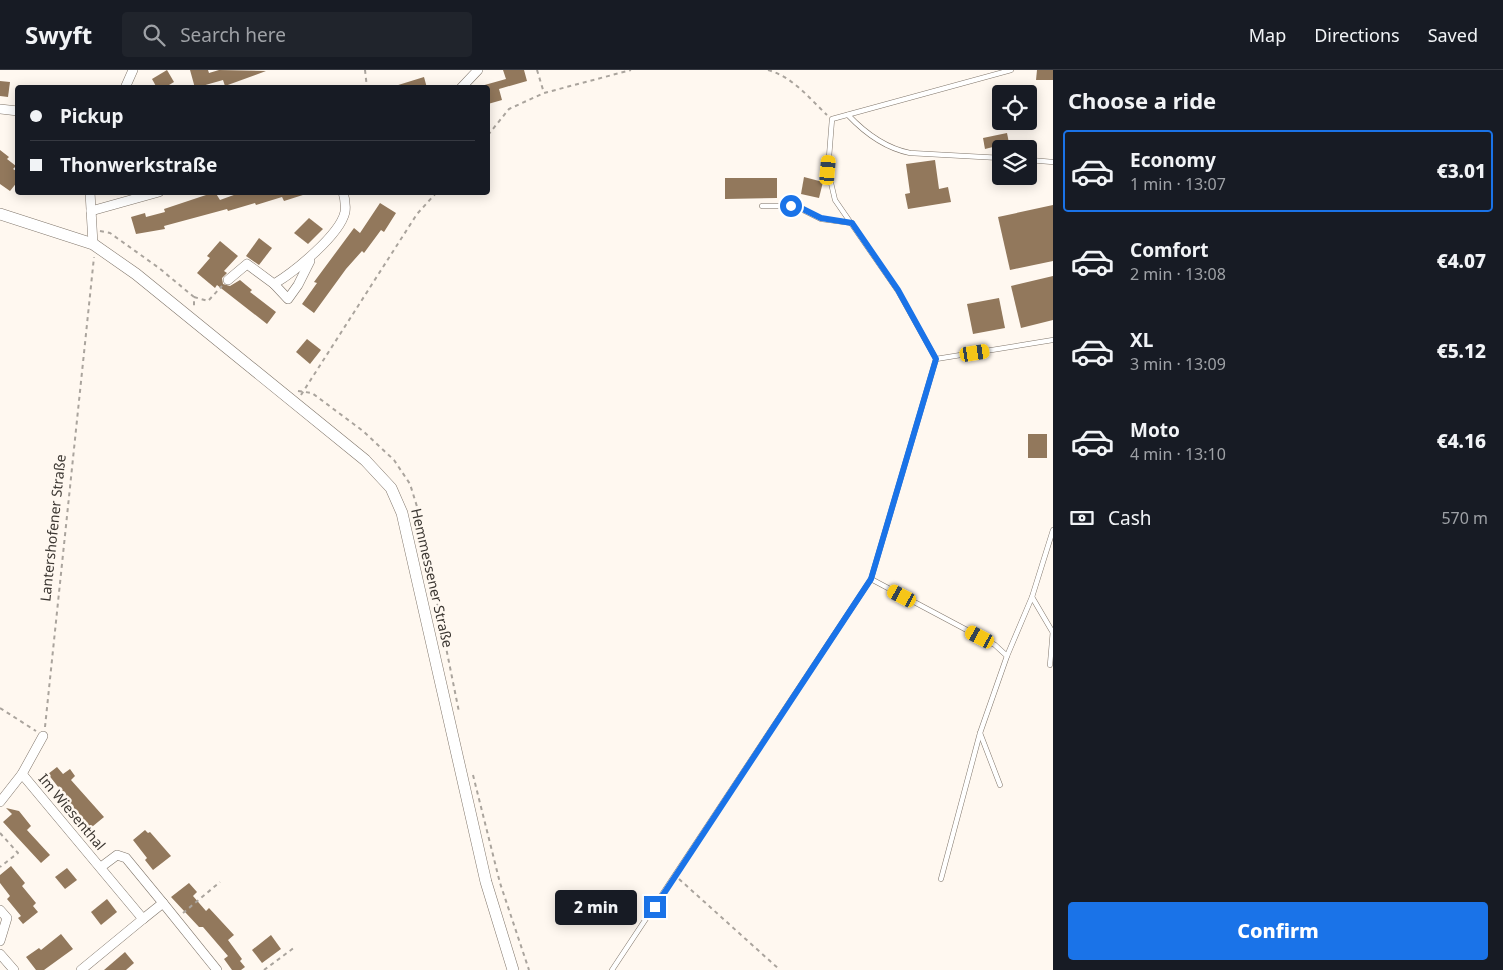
<!DOCTYPE html>
<meta charset="utf-8">
<style>
:root{--surface:#171b24;--page:#20242c;--text:#f1f3f6;--muted:#9ea1a6;--line:#363941;--accent:#1a73e8}
body{margin:0;font-family:"Noto Sans",sans-serif;background:var(--page);color:var(--text);height:100vh;display:flex;flex-direction:column;font-size:19px;white-space:nowrap}
*{box-sizing:border-box;margin:0}
p{font-size:16px;color:var(--muted)}
.icon{flex:none;width:28px;height:28px;fill:none;stroke:currentColor;stroke-width:2;stroke-linecap:round;stroke-linejoin:round}
.map{position:relative;flex:1;overflow:hidden}
.details{display:flex;flex-direction:column;background:var(--surface);width:450px}
.details>*{flex:none}
.hud{position:absolute;left:15px;top:15px;width:475px;height:110px;border-radius:5px;box-shadow:0 2px 12px #0003;display:grid;align-content:center;height:110px;padding:0 15px;background:var(--surface)}
.buttons{position:absolute;left:992px;top:15px;display:grid;gap:10px}
.buttons a{display:grid;place-items:center;width:45px;height:45px;border-radius:5px;background:var(--surface);box-shadow:0 2px 12px #0003;font-size:25px}
.end{position:absolute;width:22px;height:22px;margin:-11px;border:6px solid #1a73e8;background:#fff;box-shadow:0 0 0 2px #fff}
.from{border-radius:50%}
.bubble{position:absolute;height:35px;border-radius:5px;background:var(--surface);box-shadow:0 2px 12px #0003;font-size:16px;font-weight:800;line-height:35px;text-align:center}
.car{position:absolute;width:15px;height:30px;margin:-15px -8px;border-radius:6px;box-shadow:0 0 4px 1px #0007;background:linear-gradient(#f5c518 24%,#345 0 40%,#f5c518 0 76%,#345 0 86%,#f5c518 0)}
.hud b{display:flex;align-items:center;gap:18px;height:48px;font-size:19px}
.hud b+b{border-top:1px solid var(--line)}
.hud i{width:12px;height:12px;background:var(--text)}
ul{padding:0;list-style:none}
li{display:flex;align-items:center;gap:15px;height:82px;margin:0 10px 8px;padding:0 5px;border:2px solid transparent;border-radius:5px}
li div{flex:1}
li b{display:block;font-size:19px}
li em{font-style:normal;font-weight:800}
li.active{border-color:var(--accent)}
li>.icon{width:45px;height:45px;stroke-width:1.5}
h2{padding:0 15px;font-size:22px;line-height:60px}
.pay{display:flex;align-items:center;gap:12px;height:55px;padding:0 15px;font-size:19px}
.pay p{margin-inline-start:auto}
.cta{display:flex;gap:10px;margin-top:auto;padding:10px 15px}
.cta a{flex:1;height:58px;border-radius:5px;background:var(--accent);color:#fff;font-size:20px;font-weight:800;line-height:58px;text-align:center}
header{display:flex;align-items:center;gap:30px;box-sizing:border-box;height:70px;padding:0 25px;background:var(--surface);border-bottom:1px solid var(--line)}
header strong{font-size:24px}
nav{display:flex;gap:28px;margin-inline-start:auto;font-size:18px}
.search{width:350px;height:45px;background:var(--page);display:flex;align-items:center;gap:12px;box-sizing:border-box;padding:0 18px;border-radius:5px;color:var(--muted);font-size:19px}
main{display:flex;flex:1;min-height:0}
.map>svg:first-child{display:block}
.building{fill:#92785c}
.lines{fill:none;stroke-linecap:round;stroke-linejoin:round}
.lane-casing{stroke:#80766b;stroke-width:5.5}
.street-casing{stroke:#80766b;stroke-width:10}
.secondary-casing{stroke:#80766b;stroke-width:12}
.path{stroke:#aaa49d;stroke-width:2;stroke-dasharray:4 4;stroke-linecap:butt}
.lane{stroke:#fff;stroke-width:4.5}
.street{stroke:#fff;stroke-width:9}
.secondary{stroke:#fff;stroke-width:11}
.route{stroke:#1a73e8;stroke-width:6}
.labels{text-anchor:middle;stroke-width:5;stroke-linejoin:round;paint-order:stroke}
.street-label{font-size:14px;fill:#3b3631;stroke:#fff8f0}
</style>
<header>
<strong>Swyft</strong>
<div class="search"><svg class="icon" aria-label="search" viewBox="0 0 24 24"><circle cx="10" cy="10" r="6"/><path d="M15 15l6 6"/></svg>Search here</div>
<nav><a>Map</a><a>Directions</a><a>Saved</a></nav>
</header>
<main>
<div class="map">
<svg width="1053" height="900" viewBox="0 0 1053 900">
<rect width="100%" height="100%" fill="#fff8f0"/>
<g class="building">
<path d="M167 0 174 12 164 18H157L152 9Z"/>
<path d="M190 0H208L209 3 219 0 266 1 225 16 223 10 195 18Z"/>
<path d="M503 0H524L527 11 499 19 502 30 488 34V18L481 16 506 9Z"/>
<path d="M1037 0H1053V10H1036Z"/>
<path d="M424 7 427 18H396L395 16Z"/>
<path d="M0 11 10 12 8 27 0 26Z"/>
<path d="M1007 63 1009 73 985 79 983 68Z"/>
<path d="M0 80 9 87 7 89 16 96 13 99 18 102V111L10 121 0 114Z"/>
<path d="M935 90 939 119 948 117 951 132 908 139 905 124 910 123 906 94Z"/>
<path d="M804 107 823 112 819 128 801 124Z"/>
<path d="M725 108H777V128L725 129Z"/>
<path d="M215 122 220 130 242 122H305L306 124 284 131 282 127 256 135 255 133 228 141 227 139 164 156 165 159 136 164 131 147 145 143 146 147 165 142 164 139Z"/>
<path d="M380 133 396 143 384 162 381 160 364 183 362 181 346 199 314 243 302 234 317 213 314 212 354 158 360 163Z"/>
<path d="M1053 135V191L1010 200 998 147Z"/>
<path d="M309 148 323 159 308 174 294 163Z"/>
<path d="M259 168 272 178 259 195 246 186Z"/>
<path d="M220 171 238 186 224 201 227 203 222 208 223 214 230 216 240 210 252 220 250 222 276 242 267 254 217 215 215 218 197 203 210 188 207 186Z"/>
<path d="M1053 206V250L1021 258 1011 216Z"/>
<path d="M999 228 1005 258 973 264 967 234Z"/>
<path d="M307 269 321 280 310 294 296 282Z"/>
<rect x="1028" y="364" width="19" height="24"/>
<path d="M57 697 63 704 70 699 75 706 71 710 104 747 87 761 62 730 66 727 48 704Z"/>
<path d="M6 738 19 741 31 756 27 760 15 747 50 785 41 793 3 752 12 744Z"/>
<path d="M145 760 148 763 150 762 171 786 153 800 145 790 147 788 133 770Z"/>
<path d="M11 796 25 813 22 816 36 833 33 836 38 842 23 854 18 848 21 846 7 829 10 826 0 813V805Z"/>
<path d="M67 798 77 810 65 819 55 807Z"/>
<path d="M189 813 197 822 193 826 206 841 209 838 234 865 228 870 242 889 240 891 245 897 241 900H232L224 889 228 886 203 857H199L171 827Z"/>
<path d="M107 829 117 842 101 855 91 842Z"/>
<path d="M61 864 73 879 44 900H36L26 887 39 878 41 880Z"/>
<path d="M271 865 281 879 262 893 252 880Z"/>
<path d="M125 882 134 893 126 900H104Z"/>
</g>
<g class="lines">
<defs>
<g id="lane">
<path d="M848 45C865 63 885 78 910 83L1001 88"/>
<path d="M1029 90 1053 92"/>
<path d="M762 136H791L801 139 821 149 852 153"/>
<path d="M936 289 1053 270"/>
<path d="M871 509 995 575 1007 586 980 663 941 809"/>
<path d="M1052 561 1032 527 1053 460"/>
<path d="M1007 586 1032 527"/>
<path d="M1050 595 1053 560"/>
<path d="M980 663 1000 715"/>
<path d="M612 900 871 509 936 289 898 221 835 130 828 100 832 49 1011 0"/>
</g>
<g id="street">
<path d="M125 18 133 0"/>
<path d="M461 18 478 0"/>
<path d="M0 39 18 41"/>
<path d="M90 122 93 174"/>
<path d="M91 141 159 122"/>
<path d="M228 210 247 194 274 214C294 202 340 165 345 142 346 135 345 129 343 122"/>
<path d="M274 214 288 229 298 215 310 191"/>
<path d="M22 704 143 849 163 833 217 900"/>
<path d="M0 732 22 704 43 666"/>
<path d="M101 797 117 785 126 788 163 833"/>
<path d="M0 840 7 848 0 871"/>
<path d="M0 884 14 900"/>
<path d="M81 900 143 849"/>
</g>
<path id="secondary" d="M0 144 93 174 136 204 365 390 391 418 402 443 486 812 513 900"/>
</defs>
<use href="#lane" class="lane-casing"/>
<use href="#street" class="street-casing"/>
<use href="#secondary" class="secondary-casing"/>
<g class="path">
<path d="M365 0 367 18"/>
<path d="M537 0 544 23"/>
<path d="M768 0C793 7 809 28 827 45"/>
<path d="M488 65 509 39 544 23 631 0"/>
<path d="M100 161 110 163 159 198 194 227V237"/>
<path d="M194 227 208 231 222 216"/>
<path d="M298 321 312 323 363 361 394 390 410 414 419 443 459 642"/>
<path d="M301 325 417 144 437 122"/>
<path d="M0 638 36 661"/>
<path d="M45 657 94 187"/>
<path d="M473 705 500 813 529 900"/>
<path d="M0 763 18 783 0 797"/>
<path d="M679 809 780 900"/>
<path d="M183 843 220 812"/>
<path d="M264 900 295 877"/>
</g>
<use href="#lane" class="lane"/>
<use href="#street" class="street"/>
<use href="#secondary" class="secondary"/>
</g>
<g class="lines">
<path class="route" d="M655 837 871 509 936 289 898 220 852 153 821 148 801 138 791 136"/>
</g>
<g class="labels">
<g class="street-label">
<text transform="translate(53 458) rotate(-84)" y="5">Lantershofener Straße</text>
<text transform="translate(432 508) rotate(77)" y="5">Hemmessener Straße</text>
<text transform="translate(72 742) rotate(50)" y="5">Im Wiesenthal</text>
</g>
</g>
</svg>
<div class="buttons">
<a><svg class="icon" aria-label="locate" viewBox="0 0 24 24"><circle cx="12" cy="12" r="6"/><path d="M12 2v4M12 18v4M2 12h4M18 12h4"/></svg></a>
<a><svg class="icon" aria-label="layers" viewBox="0 0 24 24"><path d="M12 4l9 5-9 5-9-5zM3 14l9 5 9-5"/></svg></a>
</div>
<i class="end from" style="left:791px;top:136px"></i>
<i class="end" style="left:655px;top:837px"></i>
<div class="bubble" style="left:555px;top:820px;width:82px">2 min</div>
<i class="car" style="left:828px;top:100px;rotate:5deg"></i>
<i class="car" style="left:975px;top:283px;rotate:81deg"></i>
<i class="car" style="left:902px;top:526px;rotate:298deg"></i>
<i class="car" style="left:980px;top:567px;rotate:298deg"></i>
<div class="hud">
<b><i class="from"></i>Pickup</b>
<b><i></i>Thonwerkstraße</b>
</div>
</div>
<section class="details">
<h2>Choose a ride</h2>
<ul>
<li class="active"><svg class="icon" aria-label="car" viewBox="0 0 24 24"><path d="M5 17H2v-5l4-1 3-4h7l3 4 3 1v5h-3M9 17h6M6 11h13"/><circle cx="7" cy="17" r="2"/><circle cx="17" cy="17" r="2"/></svg><div><b>Economy</b><p>1 min · 13:07</p></div><em>€3.01</em></li>
<li><svg class="icon" aria-label="car" viewBox="0 0 24 24"><path d="M5 17H2v-5l4-1 3-4h7l3 4 3 1v5h-3M9 17h6M6 11h13"/><circle cx="7" cy="17" r="2"/><circle cx="17" cy="17" r="2"/></svg><div><b>Comfort</b><p>2 min · 13:08</p></div><em>€4.07</em></li>
<li><svg class="icon" aria-label="car" viewBox="0 0 24 24"><path d="M5 17H2v-5l4-1 3-4h7l3 4 3 1v5h-3M9 17h6M6 11h13"/><circle cx="7" cy="17" r="2"/><circle cx="17" cy="17" r="2"/></svg><div><b>XL</b><p>3 min · 13:09</p></div><em>€5.12</em></li>
<li><svg class="icon" aria-label="car" viewBox="0 0 24 24"><path d="M5 17H2v-5l4-1 3-4h7l3 4 3 1v5h-3M9 17h6M6 11h13"/><circle cx="7" cy="17" r="2"/><circle cx="17" cy="17" r="2"/></svg><div><b>Moto</b><p>4 min · 13:10</p></div><em>€4.16</em></li>
</ul>
<div class="pay"><svg class="icon" aria-label="cash" viewBox="0 0 24 24"><path d="M3 7h18v10H3z"/><circle cx="12" cy="12" r="2"/></svg>Cash<p>570 m</p></div>
<div class="cta"><a>Confirm</a></div>
</section>
</main>
